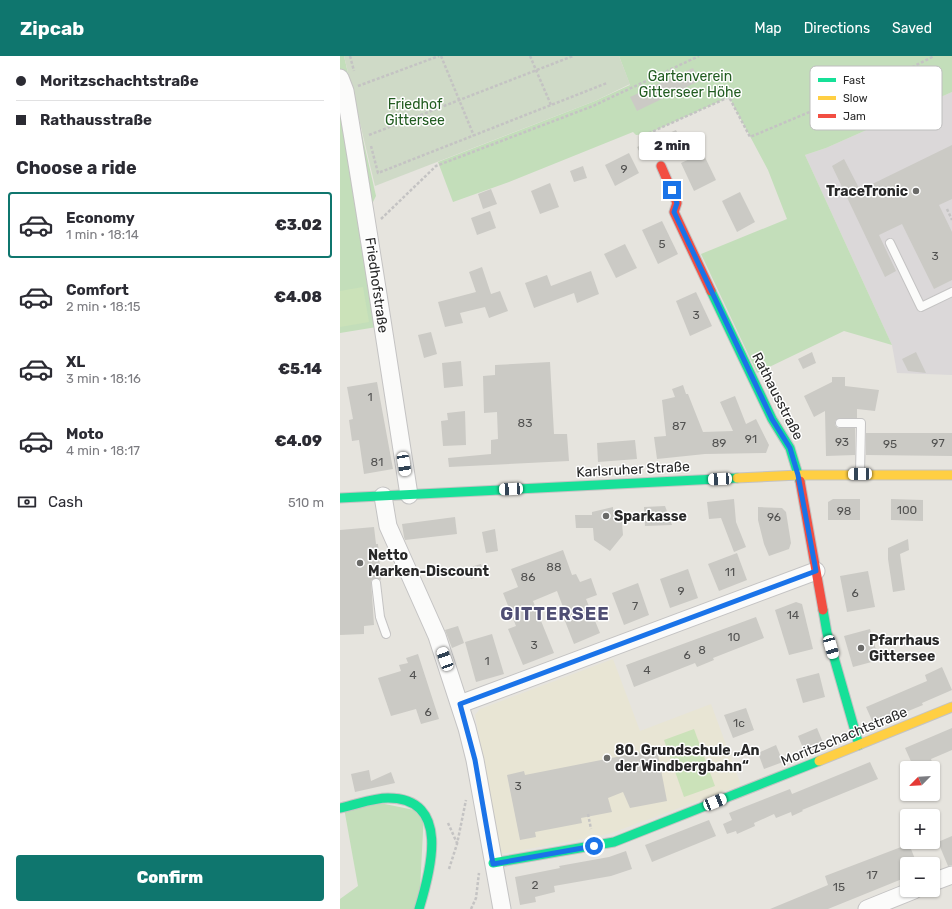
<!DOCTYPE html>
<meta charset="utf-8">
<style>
:root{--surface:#fff;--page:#f2f2f3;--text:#2b2b33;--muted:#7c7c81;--line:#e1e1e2;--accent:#0f766e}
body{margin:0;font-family:Rubik,sans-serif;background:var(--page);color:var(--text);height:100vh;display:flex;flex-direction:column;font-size:15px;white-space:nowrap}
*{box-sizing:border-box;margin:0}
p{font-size:13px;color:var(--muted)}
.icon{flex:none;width:22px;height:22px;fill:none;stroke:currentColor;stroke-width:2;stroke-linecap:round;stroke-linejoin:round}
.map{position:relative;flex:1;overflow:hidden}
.details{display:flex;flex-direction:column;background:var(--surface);width:340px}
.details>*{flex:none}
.top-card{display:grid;align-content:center;height:88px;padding:0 16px;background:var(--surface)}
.needle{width:26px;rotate:246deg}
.buttons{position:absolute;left:560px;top:705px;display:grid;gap:8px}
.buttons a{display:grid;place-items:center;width:40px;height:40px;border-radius:4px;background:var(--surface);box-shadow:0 1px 3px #0004;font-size:20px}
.end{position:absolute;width:18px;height:18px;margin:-9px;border:5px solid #1a73e8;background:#fff;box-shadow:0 0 0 2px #fff}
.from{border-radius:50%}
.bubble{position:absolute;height:28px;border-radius:4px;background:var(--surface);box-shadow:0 1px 3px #0004;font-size:13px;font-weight:800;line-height:28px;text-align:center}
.car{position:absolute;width:12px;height:24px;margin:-12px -6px;border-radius:5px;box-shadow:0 0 3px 1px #0007;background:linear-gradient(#fff 24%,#345 0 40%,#fff 0 76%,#345 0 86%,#fff 0)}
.top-card b{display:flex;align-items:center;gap:14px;height:38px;font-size:15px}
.top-card b+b{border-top:1px solid var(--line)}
.top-card i{width:10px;height:10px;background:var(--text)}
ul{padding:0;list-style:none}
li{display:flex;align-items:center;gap:12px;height:66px;margin:0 8px 6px;padding:0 8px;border:2px solid transparent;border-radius:4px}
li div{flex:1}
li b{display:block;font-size:15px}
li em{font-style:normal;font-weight:800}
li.selected{border-color:var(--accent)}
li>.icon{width:36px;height:36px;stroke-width:1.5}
h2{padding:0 16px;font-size:18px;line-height:48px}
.pay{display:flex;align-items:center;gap:10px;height:44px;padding:0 16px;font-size:15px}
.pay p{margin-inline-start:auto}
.cta{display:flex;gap:8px;margin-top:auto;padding:8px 16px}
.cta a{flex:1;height:46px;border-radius:4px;background:var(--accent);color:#fff;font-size:16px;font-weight:800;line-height:46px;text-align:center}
header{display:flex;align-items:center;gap:24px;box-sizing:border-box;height:56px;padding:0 20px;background:var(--accent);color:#fff}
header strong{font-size:19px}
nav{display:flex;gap:22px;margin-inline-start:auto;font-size:14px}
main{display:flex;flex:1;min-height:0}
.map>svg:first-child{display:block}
.industrial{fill:#dbd8d9}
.education{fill:#e8e5d4}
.green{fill:#c3deba}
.cemetery{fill:#cfdac7}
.pitch{fill:#cbe2b9}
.building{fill:#cbcac5}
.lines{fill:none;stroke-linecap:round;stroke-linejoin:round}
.lane-casing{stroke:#c4c3c3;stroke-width:10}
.street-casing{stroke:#c4c3c3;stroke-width:19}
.fast-casing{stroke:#c4c3c3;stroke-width:11}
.slow-casing{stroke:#c4c3c3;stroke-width:11}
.jam-casing{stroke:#c4c3c3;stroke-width:11}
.path{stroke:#c4c3c3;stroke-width:2.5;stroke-dasharray:3 2;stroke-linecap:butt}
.lane{stroke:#fbfbfa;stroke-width:8}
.street{stroke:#fbfbfa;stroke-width:17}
.fast{stroke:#16e098;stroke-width:9}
.slow{stroke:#ffcf43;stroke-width:9}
.jam{stroke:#f24e42;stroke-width:9}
.route{stroke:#1a73e8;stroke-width:5}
.poi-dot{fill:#6a6a68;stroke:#fff;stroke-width:1.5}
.labels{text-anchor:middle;stroke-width:3;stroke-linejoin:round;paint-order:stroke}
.number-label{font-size:12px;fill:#525251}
.park-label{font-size:14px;fill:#225c21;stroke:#fff}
.poi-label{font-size:14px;font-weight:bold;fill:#282828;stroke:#fff;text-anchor:start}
.street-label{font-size:14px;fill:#282828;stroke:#fff}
.district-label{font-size:18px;font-weight:bold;letter-spacing:1px;fill:#4f4e74;stroke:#fff}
.key{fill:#fff;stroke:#bebebe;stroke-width:1}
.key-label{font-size:11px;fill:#282828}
</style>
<header>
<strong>Zipcab</strong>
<nav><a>Map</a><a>Directions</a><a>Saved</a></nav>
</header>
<main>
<section class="details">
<div class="top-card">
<b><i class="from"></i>Moritzschachtstraße</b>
<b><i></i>Rathausstraße</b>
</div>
<h2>Choose a ride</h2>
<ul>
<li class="selected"><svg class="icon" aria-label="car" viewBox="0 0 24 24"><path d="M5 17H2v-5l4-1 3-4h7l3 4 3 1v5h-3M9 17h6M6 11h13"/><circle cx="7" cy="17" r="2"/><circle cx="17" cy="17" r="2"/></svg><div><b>Economy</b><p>1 min · 18:14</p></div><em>€3.02</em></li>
<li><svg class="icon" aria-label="car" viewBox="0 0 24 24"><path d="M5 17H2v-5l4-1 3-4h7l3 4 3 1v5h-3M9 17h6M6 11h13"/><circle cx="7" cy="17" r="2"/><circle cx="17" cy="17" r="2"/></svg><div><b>Comfort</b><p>2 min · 18:15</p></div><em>€4.08</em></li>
<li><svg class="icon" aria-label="car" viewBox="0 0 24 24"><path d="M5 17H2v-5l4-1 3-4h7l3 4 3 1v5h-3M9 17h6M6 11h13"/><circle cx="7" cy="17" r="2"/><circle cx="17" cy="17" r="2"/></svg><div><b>XL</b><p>3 min · 18:16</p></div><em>€5.14</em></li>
<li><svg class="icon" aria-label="car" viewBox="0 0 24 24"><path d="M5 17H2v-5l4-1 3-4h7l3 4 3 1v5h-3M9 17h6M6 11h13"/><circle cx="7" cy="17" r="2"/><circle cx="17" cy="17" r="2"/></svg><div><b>Moto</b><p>4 min · 18:17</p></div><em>€4.09</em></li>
</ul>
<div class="pay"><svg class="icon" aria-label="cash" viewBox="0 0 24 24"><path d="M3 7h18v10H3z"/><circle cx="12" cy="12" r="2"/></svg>Cash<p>510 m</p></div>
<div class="cta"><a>Confirm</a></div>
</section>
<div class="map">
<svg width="612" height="853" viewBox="0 0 612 853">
<rect width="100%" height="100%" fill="#e6e4de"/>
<path class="industrial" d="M612 36V319L557 317 552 289 465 99 486 92Z"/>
<path class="education" d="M273 603 300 675 371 648 401 729 269 778 161 798 135 659 140 653Z"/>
<g class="green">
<path d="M0 0H4L36 140 32 148 43 270 0 277Z"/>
<path d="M279 0H612V36L486 92 465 99 552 289 504 275 417 317 361 198 447 163 428 114 389 41 307 78 296 79 293 76 169 126 113 146 98 106 255 45 290 29Z"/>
<path d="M30 745 84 756 79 853H0V843L18 830 4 752Z"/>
</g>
<path class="cemetery" d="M4 0H279L290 28 255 45 35 130Z"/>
<g class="pitch">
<path d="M23 231 29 266 0 271V235Z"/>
<path d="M354 673 375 730 344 741 324 684Z"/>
</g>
<g class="building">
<path d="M353 12 359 25 297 55 290 41Z"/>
<path d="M336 74 340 82 326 89 327 91 302 101 297 91Z"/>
<path d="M612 89V143L599 149 612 176V224L594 233 562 168 539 179 556 215 545 221 492 110 504 103 520 134Z"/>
<path d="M289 97 299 117 275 130 265 109Z"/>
<path d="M363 97 376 124 354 135 341 107Z"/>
<path d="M243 110 247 122 234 126 230 115Z"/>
<path d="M210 127 219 151 200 158 191 135Z"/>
<path d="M151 133 157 148 143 153 138 138Z"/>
<path d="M400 136 415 166 397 176 382 145Z"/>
<path d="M150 155 156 172 137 179 131 162Z"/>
<path d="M322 165 338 198 318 208 302 174Z"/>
<path d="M285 188 297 212 276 222 264 198Z"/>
<path d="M142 211 151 238 160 235 168 255 149 262 145 251 120 257 123 267 105 271 98 246 136 236 129 216Z"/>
<path d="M251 215 259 238 237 247 234 237 194 252 185 227 207 219 211 230Z"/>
<path d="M356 236 372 270 350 280 336 245Z"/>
<path d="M91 276 97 298 84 302 78 279Z"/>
<path d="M472 296 476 307 463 313 458 303Z"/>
<path d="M576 296 586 317 568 315 562 303Z"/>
<path d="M121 305 123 330 104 332 102 307Z"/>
<path d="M210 306 214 378H227L229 405 109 411 108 402 151 398V384L158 383 157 356 144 357 143 320 155 319V309Z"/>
<path d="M492 321H505V330L539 334 535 355 517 353V362H500L495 365V369L498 372H515V399L486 400 485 355 474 361 464 340 492 326Z"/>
<path d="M37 326 53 413 24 418 19 384 12 385 9 364 13 363 7 331Z"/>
<path d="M343 329 346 338H348L363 376 393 375 380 346 395 340 406 368 416 363 429 389 426 397 365 398 317 403 314 381 326 380 322 344 335 341 332 333Z"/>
<path d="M125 355 126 389 103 390 101 365 108 364 107 357Z"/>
<path d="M526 377H612V400L526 399Z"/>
<path d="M295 384 297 403 258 406 257 387Z"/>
<path d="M394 443 396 466 406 491 394 496 381 462 369 463 367 446Z"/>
<path d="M493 443H520V464H488V446Z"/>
<path d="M551 443 583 444V465L551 464Z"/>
<path d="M325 450 332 469 305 470 304 451Z"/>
<path d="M273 451V454H281L283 479 270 495 254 484 253 472H236L235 459H252V456Z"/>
<path d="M418 451 442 452 446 456 451 487 449 493 429 500 424 488 418 464Z"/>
<path d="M115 461 117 478 65 484 64 481 62 468Z"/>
<path d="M34 471 36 488H38L41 524 36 522 31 525 34 569 24 570V578L0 579V474Z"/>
<path d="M155 473 158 495 146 497 142 476Z"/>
<path d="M568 483 569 494 560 498 565 534 553 536 548 503V492Z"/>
<path d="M223 494 232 519 236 518 240 526 251 522 257 539 246 543 260 577 234 588 223 560 226 559 217 535 193 545 214 597 183 609 168 573 176 570 163 537 178 531 171 513Z"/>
<path d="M397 497 407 524 379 535 368 508Z"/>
<path d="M141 508 144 518 131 523 127 512Z"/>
<path d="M348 513 358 542 330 552 320 523Z"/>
<path d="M528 515 535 551 507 556 500 520Z"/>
<path d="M298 527 309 559 284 569 272 537Z"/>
<path d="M456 546 462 548 473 593 449 599 435 554Z"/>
<path d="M416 561 424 582 373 602 374 604 357 611 355 607 294 631 286 609Z"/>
<path d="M118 570 124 587 112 592 105 574Z"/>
<path d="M530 573 539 604 513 611 504 580Z"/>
<path d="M152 578 164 618 136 626 125 586Z"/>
<path d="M78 598 99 663 81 668 76 653 51 660 38 622 61 615 59 609 68 607 66 602Z"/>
<path d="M602 611 612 634 582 647 583 649 534 669 526 651 587 625 585 619Z"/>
<path d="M479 617 485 641 463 647 456 623Z"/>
<path d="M406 652 414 674 393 682 384 659Z"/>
<path d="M477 672 484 689 465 697 458 680Z"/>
<path d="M612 672V694L591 703 592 706 574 712 565 692Z"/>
<path d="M436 689 443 706 424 713 418 697Z"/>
<path d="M317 693 327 745 290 752 283 736 268 742 272 756 241 762 242 767 195 776 196 781 180 784 167 719 184 715 185 719Z"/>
<path d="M530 706 538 723 462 754 463 755 452 760 451 756 436 762 434 758 414 767 415 770 397 778 396 775 387 778 383 768 392 764 389 757 450 733 452 738Z"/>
<path d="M29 714 31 725 51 716 55 727 15 736 11 718Z"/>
<path d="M369 764 376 780 312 806 305 789Z"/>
<path d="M612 780V809L608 810 598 786Z"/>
<path d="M569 788 577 808H567V821L488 853H430L488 829 485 820Z"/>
<path d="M286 795 292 813 271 820 214 830 215 836 195 841 196 846 180 849 175 821 220 812 219 810 269 801Z"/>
</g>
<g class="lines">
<defs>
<g id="lane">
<path d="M550 187 581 251 612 236"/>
<path d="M500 367H521L520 418"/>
<path d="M36 527 40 561 46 578"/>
</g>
<g id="street">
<path d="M0 22 5 35C28 169 48 304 69 439"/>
<path d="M43 440 48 470 97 580 127 672 135 704 162 853"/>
<path d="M120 648 476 515"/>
<path d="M593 826 612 819"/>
<path d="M527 853 574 834"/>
</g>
<g id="fast">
<path d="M371 235 432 363 450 392 460 425"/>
<path d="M0 442 397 422"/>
<path d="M483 554 487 577 519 689"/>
<path d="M0 752C16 749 32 742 48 742 111 742 91 814 79 853"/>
<path d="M153 807 274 786 479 705"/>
</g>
<g id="slow">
<path d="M397 422 459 419H612"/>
<path d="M479 705 612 651"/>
</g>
<g id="jam">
<path d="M321 110 337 147 334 156 371 235"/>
<path d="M460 425 483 554"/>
</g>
</defs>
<use href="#lane" class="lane-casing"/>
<use href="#street" class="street-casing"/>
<use href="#fast" class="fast-casing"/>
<use href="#slow" class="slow-casing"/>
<use href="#jam" class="jam-casing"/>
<g class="path">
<path d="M10 0 14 15"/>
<path d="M101 0 134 80"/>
<path d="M190 0 211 49"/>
<path d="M18 30 99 0"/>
<path d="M29 79 233 0"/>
<path d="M31 90 38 117 267 27"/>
<path d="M314 95 307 78 389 41 410 81 553 21 594 0"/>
<path d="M607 153 612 164"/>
<path d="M41 163 96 110 253 50 359 0"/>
<path d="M248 758 251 773"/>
<path d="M108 767 117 787"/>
<path d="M109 813 117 788 126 744"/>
<path d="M131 853 136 842 139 817"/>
</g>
<use href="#lane" class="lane"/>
<use href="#street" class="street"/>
<use href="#fast" class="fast"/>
<use href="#slow" class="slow"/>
<use href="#jam" class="jam"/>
</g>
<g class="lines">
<path class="route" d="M254 790 153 808 135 704 120 648 476 515 458 419 450 392 432 363 334 156 337 147 332 134"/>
</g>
<g class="poi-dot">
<circle cx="576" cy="135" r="4"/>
<circle cx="266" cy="460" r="4"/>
<circle cx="20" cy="507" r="4"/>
<circle cx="521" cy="592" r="4"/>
<circle cx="267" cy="702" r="4"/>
</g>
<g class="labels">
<g class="number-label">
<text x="284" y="117">9</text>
<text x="322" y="192">5</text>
<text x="595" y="204">3</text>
<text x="356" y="263">3</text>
<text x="30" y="345">1</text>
<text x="185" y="371">83</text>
<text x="339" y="374">87</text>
<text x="411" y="387">91</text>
<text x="502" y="390">93</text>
<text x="379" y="391">89</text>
<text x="598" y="391">97</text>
<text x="550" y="392">95</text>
<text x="37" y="410">81</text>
<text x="567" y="458">100</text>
<text x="504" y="459">98</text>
<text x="434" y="465">96</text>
<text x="214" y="515">88</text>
<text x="390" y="520">11</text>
<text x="188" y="525">86</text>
<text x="341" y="539">9</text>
<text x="515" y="541">6</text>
<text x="295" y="554">7</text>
<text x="453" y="563">14</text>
<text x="394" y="585">10</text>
<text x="194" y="593">3</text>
<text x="362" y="598">8</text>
<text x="347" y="603">6</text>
<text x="147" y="609">1</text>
<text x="307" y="618">4</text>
<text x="73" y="623">4</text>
<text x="88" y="660">6</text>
<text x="399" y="671">1c</text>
<text x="178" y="734">3</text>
<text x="532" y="823">17</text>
<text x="195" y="833">2</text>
<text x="499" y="835">15</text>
</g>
<g class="park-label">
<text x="350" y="25">Gartenverein<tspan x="350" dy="16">Gitterseer Höhe</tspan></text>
<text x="75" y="53">Friedhof<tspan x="75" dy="16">Gittersee</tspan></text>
</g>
<g class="poi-label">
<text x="568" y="140" text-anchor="end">TraceTronic</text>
<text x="274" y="465">Sparkasse</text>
<text x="28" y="504">Netto<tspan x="28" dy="16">Marken-Discount</tspan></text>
<text x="529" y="589">Pfarrhaus<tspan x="529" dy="16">Gittersee</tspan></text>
<text x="275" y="699">80. Grundschule „An<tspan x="275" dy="16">der Windbergbahn“</tspan></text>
</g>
<g class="street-label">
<text transform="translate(37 229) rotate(82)" y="5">Friedhofstraße</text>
<text transform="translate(438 340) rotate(63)" y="5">Rathausstraße</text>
<text transform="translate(293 413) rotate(-3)" y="5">Karlsruher Straße</text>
<text transform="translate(504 680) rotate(-22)" y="5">Moritzschachtstraße</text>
</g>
<g class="district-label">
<text x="215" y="564">GITTERSEE</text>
</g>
</g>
<rect x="470" y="10" width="132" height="64" rx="6" class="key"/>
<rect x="478" y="22" width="18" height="4" fill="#16e098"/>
<rect x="478" y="40" width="18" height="4" fill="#ffcf43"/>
<rect x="478" y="58" width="18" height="4" fill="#f24e42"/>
<g class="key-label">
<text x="503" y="28">Fast</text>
<text x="503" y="46">Slow</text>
<text x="503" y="64">Jam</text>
</g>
</svg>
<div class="buttons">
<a><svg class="needle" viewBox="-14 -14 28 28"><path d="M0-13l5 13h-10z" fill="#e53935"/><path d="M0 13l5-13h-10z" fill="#7c7c81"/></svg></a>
<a>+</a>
<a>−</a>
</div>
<i class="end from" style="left:254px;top:790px"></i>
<i class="end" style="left:332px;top:134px"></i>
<div class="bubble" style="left:299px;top:76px;width:66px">2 min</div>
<i class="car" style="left:64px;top:408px;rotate:171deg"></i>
<i class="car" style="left:520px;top:418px;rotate:269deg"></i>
<i class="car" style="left:380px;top:423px;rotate:267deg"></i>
<i class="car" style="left:171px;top:433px;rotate:267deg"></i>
<i class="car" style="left:491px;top:591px;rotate:164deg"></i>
<i class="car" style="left:105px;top:603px;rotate:340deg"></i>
<i class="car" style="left:375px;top:746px;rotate:68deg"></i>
</div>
</main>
